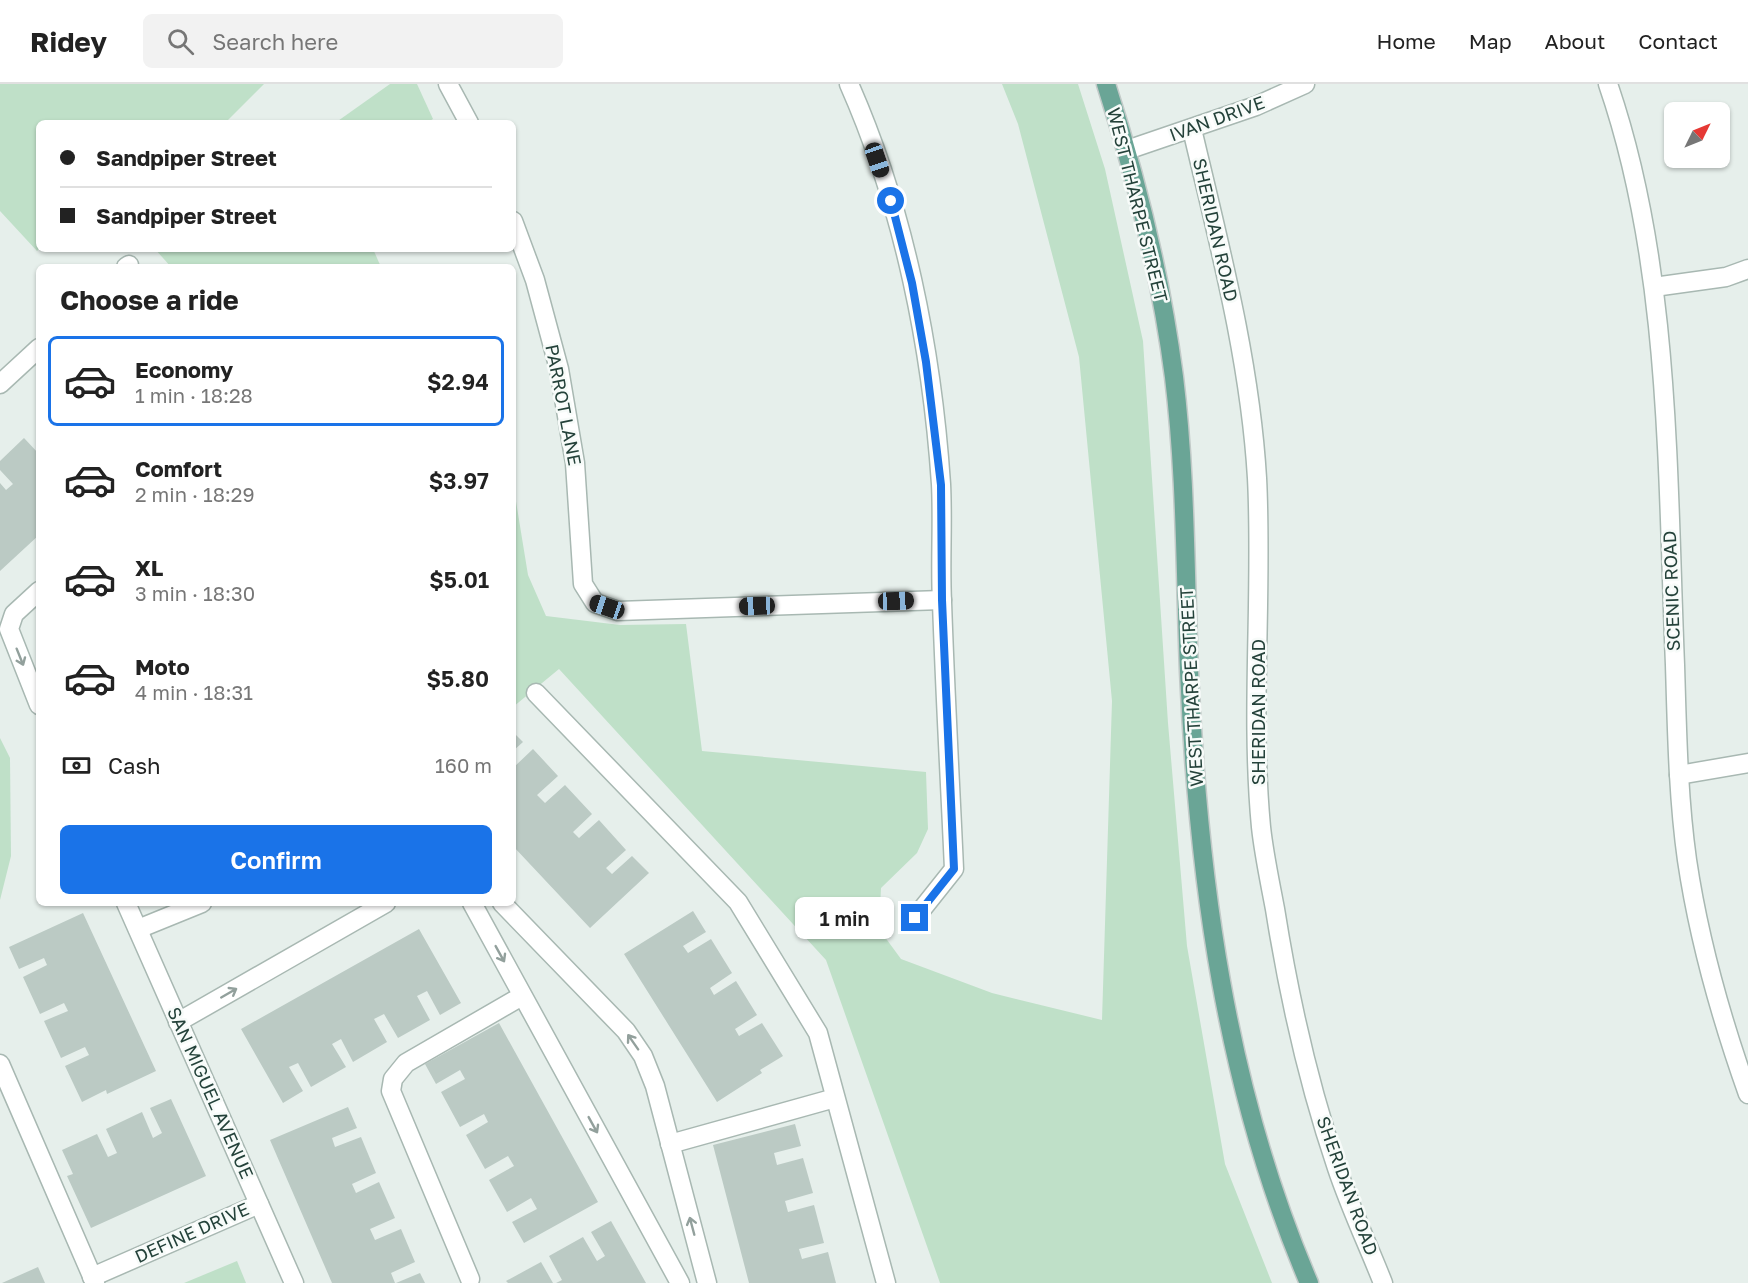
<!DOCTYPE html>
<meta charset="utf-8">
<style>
:root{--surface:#fff;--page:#f2f2f2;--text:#222;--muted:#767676;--line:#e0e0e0;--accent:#1a73e8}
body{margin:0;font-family:"Golos Text",sans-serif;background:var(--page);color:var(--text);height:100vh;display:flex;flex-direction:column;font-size:22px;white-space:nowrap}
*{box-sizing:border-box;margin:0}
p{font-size:20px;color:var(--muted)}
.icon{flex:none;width:33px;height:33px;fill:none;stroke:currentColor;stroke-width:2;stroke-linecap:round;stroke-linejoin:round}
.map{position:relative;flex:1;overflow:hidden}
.panel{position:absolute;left:36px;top:180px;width:480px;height:642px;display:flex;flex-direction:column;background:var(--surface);border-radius:9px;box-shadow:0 2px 4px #0004}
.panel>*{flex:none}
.top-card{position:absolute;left:36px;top:36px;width:480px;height:132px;border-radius:9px;box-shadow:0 2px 4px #0004;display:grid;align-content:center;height:132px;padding:0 24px;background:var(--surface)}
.needle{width:39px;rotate:47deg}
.controls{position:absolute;left:1664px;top:18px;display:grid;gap:12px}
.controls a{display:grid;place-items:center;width:66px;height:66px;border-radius:9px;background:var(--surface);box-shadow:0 2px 4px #0004;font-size:30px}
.end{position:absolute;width:27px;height:27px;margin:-14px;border:8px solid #1a73e8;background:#fff;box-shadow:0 0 0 3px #fff}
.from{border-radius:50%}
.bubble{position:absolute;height:42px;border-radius:9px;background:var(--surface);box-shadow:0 2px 4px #0004;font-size:20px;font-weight:600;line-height:42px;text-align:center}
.car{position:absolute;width:18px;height:36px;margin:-18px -9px;border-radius:8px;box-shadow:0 0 4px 2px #0007;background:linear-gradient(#222 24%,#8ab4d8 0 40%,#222 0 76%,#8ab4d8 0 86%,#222 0)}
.top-card b{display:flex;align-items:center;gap:21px;height:57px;font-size:22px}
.top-card b+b{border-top:2px solid var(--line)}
.top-card i{width:15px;height:15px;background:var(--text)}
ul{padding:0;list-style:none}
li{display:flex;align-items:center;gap:18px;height:90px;margin:0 12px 9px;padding:0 12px;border:3px solid transparent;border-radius:9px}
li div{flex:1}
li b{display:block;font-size:22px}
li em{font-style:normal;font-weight:600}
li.selected{border-color:var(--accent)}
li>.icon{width:54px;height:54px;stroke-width:1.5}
h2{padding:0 24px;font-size:27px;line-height:72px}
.pay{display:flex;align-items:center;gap:15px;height:66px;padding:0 24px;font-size:22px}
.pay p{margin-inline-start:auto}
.action{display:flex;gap:12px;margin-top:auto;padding:12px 24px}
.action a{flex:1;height:69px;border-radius:9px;background:var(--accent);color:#fff;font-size:24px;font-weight:600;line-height:69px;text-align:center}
header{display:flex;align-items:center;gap:36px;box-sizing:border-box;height:84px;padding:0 30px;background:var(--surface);border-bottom:2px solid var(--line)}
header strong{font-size:28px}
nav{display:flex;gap:33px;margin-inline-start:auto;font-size:21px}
.search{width:420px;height:54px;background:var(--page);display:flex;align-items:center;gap:15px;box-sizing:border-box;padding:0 21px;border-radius:9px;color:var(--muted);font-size:22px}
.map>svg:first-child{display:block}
.green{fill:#bfe0c8}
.building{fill:#bbcac4}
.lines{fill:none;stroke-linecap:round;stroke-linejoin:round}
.minor-casing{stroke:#a8b8b2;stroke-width:21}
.major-casing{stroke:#c2cac8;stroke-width:21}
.minor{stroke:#fff;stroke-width:18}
.major{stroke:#6aa596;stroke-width:18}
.oneway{stroke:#92a09c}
.route{stroke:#1a73e8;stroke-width:8}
.labels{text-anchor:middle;stroke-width:5;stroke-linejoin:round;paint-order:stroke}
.street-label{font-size:18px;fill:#24423a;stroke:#f7fbf9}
</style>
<header>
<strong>Ridey</strong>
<div class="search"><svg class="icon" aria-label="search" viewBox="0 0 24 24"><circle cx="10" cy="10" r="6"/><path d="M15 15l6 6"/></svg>Search here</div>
<nav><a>Home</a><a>Map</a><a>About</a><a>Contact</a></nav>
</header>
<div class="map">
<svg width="1748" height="1199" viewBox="0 0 1748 1199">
<rect width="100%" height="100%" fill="#e6efeb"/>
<g class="green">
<path d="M0 0H264L225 39H39V165L37 167 0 127Z"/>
<path d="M390 0H417L433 35 426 39H335Z"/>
<path d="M1002 0H1078L1105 85 1143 257 1168 639 1187 862 1225 1080 1272 1199H940L826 876 559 585 513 623V399L528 491 546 532 620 541 686 540 702 667 926 688 928 745 917 769 881 804 879 845 901 875 992 909 1102 936 1112 617 1079 273 1018 40Z"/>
<path d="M155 165H373L381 183H171Z"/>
<path d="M0 654 10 674 11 772 0 816Z"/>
<path d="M237 1177 246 1199H184Z"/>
</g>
<g class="building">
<path d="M24 354 39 370V451L0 487V399L6 406 13 400 0 386V377Z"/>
<path d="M513 648 523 658 513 667Z"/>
<path d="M533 665 558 692 537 711 545 719 565 701 592 730 573 748 579 754 599 736 626 766 606 784 612 790 632 772 649 789 590 844 513 762V684Z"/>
<path d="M693 827 706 848 683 862 688 869 711 855 732 889 710 904 714 911 736 897 757 931 735 945 739 952 762 939 783 972 760 986 762 989 717 1018 624 870Z"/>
<path d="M83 829 156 987 107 1010 106 1006 82 1018 65 982 89 971 85 963 61 974 44 937 68 927 64 919 40 930 23 893 47 881 44 874 19 885 9 863Z"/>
<path d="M419 845 461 919 440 931 427 907 417 912 430 936 398 954 384 930 374 935 387 958 353 978 341 955 332 960 346 983 311 1003 298 979 289 983 303 1007 283 1019 241 945Z"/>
<path d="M499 939 598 1118 524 1159 512 1138 537 1125 531 1114 507 1128 489 1096 514 1082 508 1072 485 1085 466 1051 488 1038 484 1030 460 1043 441 1008 465 995 460 986 436 1000 425 980Z"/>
<path d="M171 1015 206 1092 91 1144 67 1092 73 1090 62 1066 97 1050 108 1073 117 1069 106 1045 142 1028 153 1054 162 1049 150 1024Z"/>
<path d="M348 1023 357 1044 332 1054 335 1063 361 1053 376 1089 352 1100 356 1109 379 1098 395 1134 370 1145 375 1156 401 1145 415 1178 391 1189 395 1199H332L270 1056Z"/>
<path d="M795 1040 801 1062 774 1069 777 1081 803 1074 813 1109 785 1117 788 1128 814 1121 824 1159 799 1165 802 1175 828 1168 836 1199H749L713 1061Z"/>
<path d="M611 1137 646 1199H556L562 1196 549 1172 583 1153 597 1177 605 1172 591 1148Z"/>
<path d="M541 1178 553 1199H508L506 1197Z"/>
<path d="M38 1183 45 1199H2Z"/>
<path d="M420 1189 425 1199H396Z"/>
</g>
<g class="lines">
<defs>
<g id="minor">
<path d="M448 0 469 39"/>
<path d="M849 0C904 124 932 266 941 400 943 440 940 479 942 518 945 607 950 696 954 785L915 834"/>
<path d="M1608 0C1671 183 1667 389 1675 581 1677 646 1678 712 1687 776 1699 857 1721 934 1748 1010"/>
<path d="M1192 45C1219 160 1250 276 1257 394 1263 510 1250 627 1261 743 1264 771 1270 798 1275 825 1289 913 1308 999 1337 1084 1350 1123 1368 1161 1383 1199"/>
<path d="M1127 66 1256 22 1305 0"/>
<path d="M513 137 535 196 559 285 575 379 583 500 595 519 618 527 942 516"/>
<path d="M126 183 129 181"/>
<path d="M1654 203 1726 193 1748 185"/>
<path d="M0 300 39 264"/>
<path d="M39 507 14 530 9 545 39 621"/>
<path d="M536 609 738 818 818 949 886 1199"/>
<path d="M1679 691 1748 679"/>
<path d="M126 819 294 1199"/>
<path d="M472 819 680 1199"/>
<path d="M502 819 626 947 643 972 655 1002 707 1199"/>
<path d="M138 845 202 819"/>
<path d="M178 938 386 819"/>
<path d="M0 980 95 1199"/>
<path d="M670 1060 835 1014"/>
<path d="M92 1193 259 1120"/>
<path d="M470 1195 391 1007 393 995 406 979 522 912"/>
</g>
<path id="major" d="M1106 0C1137 96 1161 193 1174 293 1186 391 1185 489 1189 587 1198 796 1226 1005 1309 1199"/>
</defs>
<use href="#minor" class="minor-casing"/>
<use href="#major" class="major-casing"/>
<use href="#minor" class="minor"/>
<use href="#major" class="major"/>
</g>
<defs><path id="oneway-shaft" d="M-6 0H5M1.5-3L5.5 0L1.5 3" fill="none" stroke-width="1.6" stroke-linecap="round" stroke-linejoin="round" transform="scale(1.5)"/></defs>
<g class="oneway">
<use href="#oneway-shaft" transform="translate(20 573) rotate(68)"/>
<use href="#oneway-shaft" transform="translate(500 870) rotate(61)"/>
<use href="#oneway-shaft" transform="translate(229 909) rotate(-30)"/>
<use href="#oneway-shaft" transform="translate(633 958) rotate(-125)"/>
<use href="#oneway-shaft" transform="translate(593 1041) rotate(61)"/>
<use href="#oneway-shaft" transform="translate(692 1142) rotate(-105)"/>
</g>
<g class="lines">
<path class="route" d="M891 117 912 199 926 278 941 401 942 516 954 785 915 834"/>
</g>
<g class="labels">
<g class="street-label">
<text transform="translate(1217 35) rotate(-20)" y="6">IVAN DRIVE</text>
<text transform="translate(1137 121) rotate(76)" y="6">WEST THARPE STREET</text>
<text transform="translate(1215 146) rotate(77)" y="6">SHERIDAN ROAD</text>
<text transform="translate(563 321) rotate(79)" y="6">PARROT LANE</text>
<text transform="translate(1672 507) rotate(-92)" y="6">SCENIC ROAD</text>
<text transform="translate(1192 603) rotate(-93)" y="6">WEST THARPE STREET</text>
<text transform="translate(1259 628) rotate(-90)" y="6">SHERIDAN ROAD</text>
<text transform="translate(210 1009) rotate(66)" y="6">SAN MIGUEL AVENUE</text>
<text transform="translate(1347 1102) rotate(70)" y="6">SHERIDAN ROAD</text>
<text transform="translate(192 1149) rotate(-24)" y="6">DEFINE DRIVE</text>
</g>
</g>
</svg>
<div class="controls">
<a><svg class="needle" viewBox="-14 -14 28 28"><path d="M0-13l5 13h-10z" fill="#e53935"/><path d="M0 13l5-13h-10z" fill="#767676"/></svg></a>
</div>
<i class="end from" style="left:891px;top:117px"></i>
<i class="end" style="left:915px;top:834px"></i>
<div class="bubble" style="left:795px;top:813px;width:99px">1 min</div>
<i class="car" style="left:877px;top:76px;rotate:161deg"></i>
<i class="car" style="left:896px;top:517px;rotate:88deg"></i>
<i class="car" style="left:757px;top:522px;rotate:268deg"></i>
<i class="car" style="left:607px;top:523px;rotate:289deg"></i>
<div class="top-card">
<b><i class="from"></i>Sandpiper Street</b>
<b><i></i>Sandpiper Street</b>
</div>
<section class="panel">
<h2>Choose a ride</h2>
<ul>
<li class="selected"><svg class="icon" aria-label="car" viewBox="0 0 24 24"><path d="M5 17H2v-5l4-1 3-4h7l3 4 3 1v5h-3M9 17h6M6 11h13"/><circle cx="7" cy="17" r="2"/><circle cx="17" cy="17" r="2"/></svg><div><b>Economy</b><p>1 min · 18:28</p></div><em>$2.94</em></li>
<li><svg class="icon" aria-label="car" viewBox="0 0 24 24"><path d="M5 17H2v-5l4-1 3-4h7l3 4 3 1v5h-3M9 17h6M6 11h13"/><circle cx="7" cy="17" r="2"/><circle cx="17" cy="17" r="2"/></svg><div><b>Comfort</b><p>2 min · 18:29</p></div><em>$3.97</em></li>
<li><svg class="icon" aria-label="car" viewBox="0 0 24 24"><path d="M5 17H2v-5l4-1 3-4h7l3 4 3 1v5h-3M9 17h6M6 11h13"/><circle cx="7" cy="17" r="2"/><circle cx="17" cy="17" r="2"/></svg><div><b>XL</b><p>3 min · 18:30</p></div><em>$5.01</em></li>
<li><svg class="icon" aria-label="car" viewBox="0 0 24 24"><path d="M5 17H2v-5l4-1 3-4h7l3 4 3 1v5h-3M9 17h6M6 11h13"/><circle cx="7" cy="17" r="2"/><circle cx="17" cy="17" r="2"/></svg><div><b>Moto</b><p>4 min · 18:31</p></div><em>$5.80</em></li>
</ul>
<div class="pay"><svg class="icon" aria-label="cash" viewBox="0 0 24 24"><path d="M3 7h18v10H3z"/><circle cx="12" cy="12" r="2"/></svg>Cash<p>160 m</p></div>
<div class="action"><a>Confirm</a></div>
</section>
</div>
